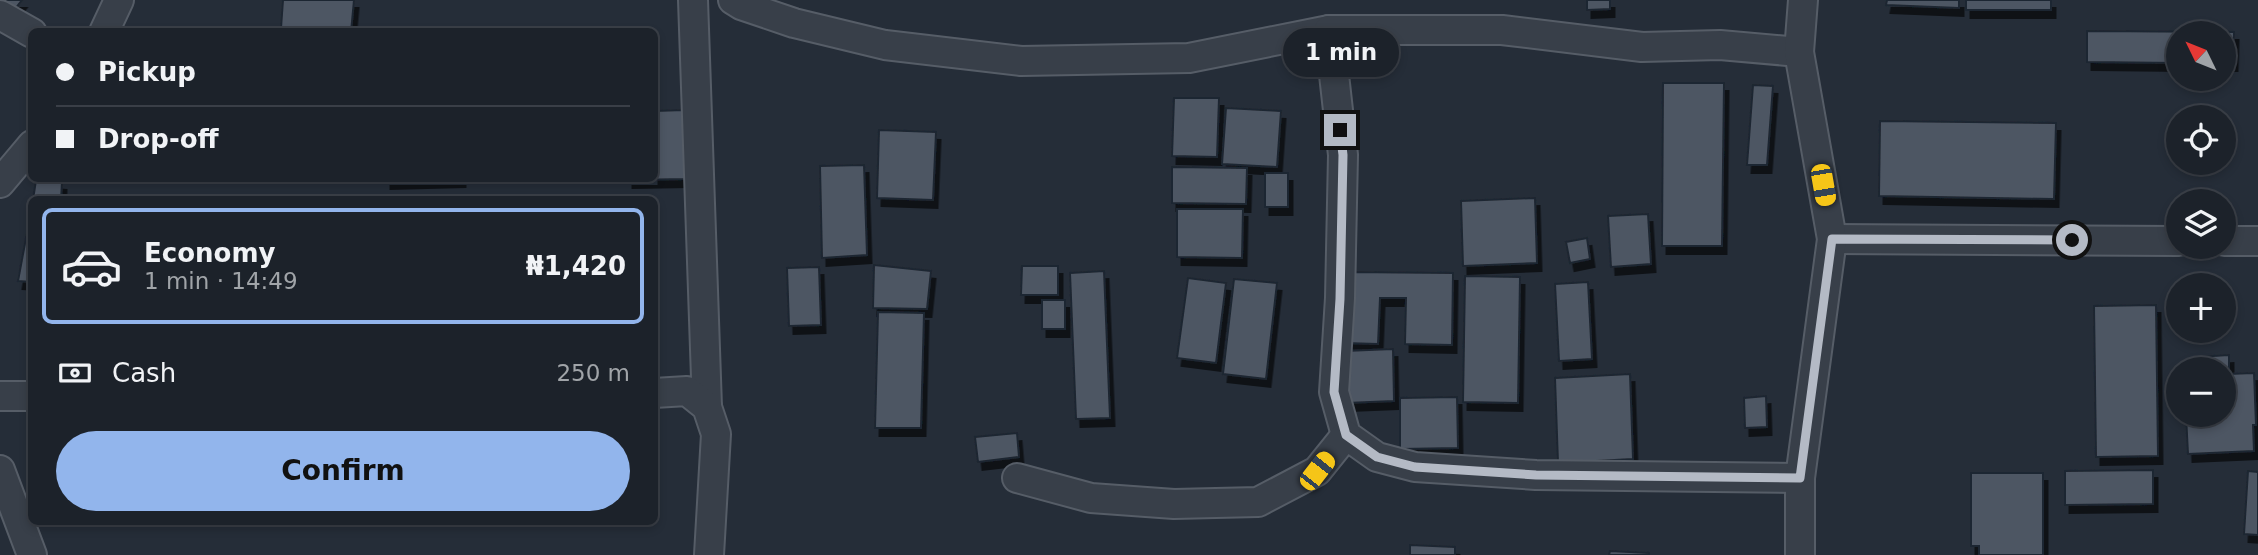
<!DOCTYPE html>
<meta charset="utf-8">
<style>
:root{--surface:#1c222a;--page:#292f36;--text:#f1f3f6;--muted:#a0a4a8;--line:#3a3f47;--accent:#92b5ec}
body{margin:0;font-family:"DejaVu Sans",sans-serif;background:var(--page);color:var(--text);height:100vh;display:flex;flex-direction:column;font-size:26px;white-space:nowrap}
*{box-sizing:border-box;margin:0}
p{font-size:23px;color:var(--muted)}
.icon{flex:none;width:38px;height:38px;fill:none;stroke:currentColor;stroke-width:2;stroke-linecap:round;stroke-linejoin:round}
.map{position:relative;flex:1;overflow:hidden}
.side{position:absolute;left:28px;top:196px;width:630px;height:329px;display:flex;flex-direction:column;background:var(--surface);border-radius:10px;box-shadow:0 4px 10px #0003,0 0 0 2px var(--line)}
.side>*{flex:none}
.hud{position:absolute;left:28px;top:28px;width:630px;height:154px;border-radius:10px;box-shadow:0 4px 10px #0003,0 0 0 2px var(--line);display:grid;align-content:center;height:154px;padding:0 28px;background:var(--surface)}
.needle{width:46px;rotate:313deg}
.fabs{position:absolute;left:2166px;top:21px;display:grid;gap:14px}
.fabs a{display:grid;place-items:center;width:70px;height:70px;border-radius:50%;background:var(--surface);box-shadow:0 4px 10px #0003,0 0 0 2px var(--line);font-size:35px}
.end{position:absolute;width:32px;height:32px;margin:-16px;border:9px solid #b4bac5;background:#111;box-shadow:0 0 0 4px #111}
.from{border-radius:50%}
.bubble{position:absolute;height:49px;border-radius:24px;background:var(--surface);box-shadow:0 4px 10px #0003,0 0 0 2px var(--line);font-size:23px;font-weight:700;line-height:49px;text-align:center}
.car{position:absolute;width:21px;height:42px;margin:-21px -10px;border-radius:9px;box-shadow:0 0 5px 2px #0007;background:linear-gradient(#f5c518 24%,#345 0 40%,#f5c518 0 76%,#345 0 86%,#f5c518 0)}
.hud b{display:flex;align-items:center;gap:24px;height:66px;font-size:26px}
.hud b+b{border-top:2px solid var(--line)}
.hud i{width:18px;height:18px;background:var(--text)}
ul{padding:12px 0 0;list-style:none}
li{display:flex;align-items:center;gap:21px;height:116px;margin:0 14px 10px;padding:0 14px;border:4px solid transparent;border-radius:10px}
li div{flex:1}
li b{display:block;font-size:26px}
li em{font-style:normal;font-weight:700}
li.current{border-color:var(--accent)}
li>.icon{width:63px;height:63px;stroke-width:1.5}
.pay{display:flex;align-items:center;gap:18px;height:77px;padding:0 28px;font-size:26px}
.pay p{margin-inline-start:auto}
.action{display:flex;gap:14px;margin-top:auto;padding:14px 28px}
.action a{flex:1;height:80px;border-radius:42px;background:var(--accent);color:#111;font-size:28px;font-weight:700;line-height:80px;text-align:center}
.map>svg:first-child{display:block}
.building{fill:#4e5764;stroke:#1f2630;stroke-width:2;filter:url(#shadow)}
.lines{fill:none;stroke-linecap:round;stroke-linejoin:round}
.minor-casing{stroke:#565d67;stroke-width:32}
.minor{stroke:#383f49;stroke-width:28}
.route{stroke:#b4bac5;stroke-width:9}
</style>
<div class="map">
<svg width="2258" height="555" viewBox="0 0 2258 555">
<defs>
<filter id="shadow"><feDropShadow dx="4.5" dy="8" stdDeviation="0" flood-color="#0009"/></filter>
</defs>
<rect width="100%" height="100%" fill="#252d38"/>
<g class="building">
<path d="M0 0H22L11 14 0 6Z"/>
<path d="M283 0H354L351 32 281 28Z"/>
<path d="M1587 0H1610V9L1587 10Z"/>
<path d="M1887 0H1959V8L1886 5Z"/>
<rect x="1966" y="0" width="85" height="10"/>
<path d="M2087 31 2234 32 2233 63H2224V33H2179V63L2087 62Z"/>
<path d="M1663 83H1724L1722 246H1662Z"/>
<path d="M1753 85 1773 86 1767 165H1747Z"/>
<path d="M1174 98H1219L1217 157 1172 156Z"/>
<path d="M1226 108 1281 111 1277 167 1222 164Z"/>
<path d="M685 110 686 179 628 180V178H654V111Z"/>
<path d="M1880 121 2056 123 2054 199 1879 196Z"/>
<path d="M879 130 936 132 933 200 877 198Z"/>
<path d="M864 165 867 255 822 258 820 166Z"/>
<path d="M1172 167 1247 168 1246 204 1172 203Z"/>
<rect x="1265" y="173" width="23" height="34"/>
<path d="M386 178H461V179L386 181Z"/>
<path d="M36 180 62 182 61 200H33Z"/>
<rect x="481" y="196" width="34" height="4"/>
<path d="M1535 198 1537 263 1463 266 1461 201Z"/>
<path d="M32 206V282L18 281Z"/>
<path d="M1177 209H1243L1242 258 1177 257Z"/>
<path d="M1648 214 1651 264 1611 267 1608 216Z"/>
<path d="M1587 238 1590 259 1570 263 1566 242Z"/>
<path d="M874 265 931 271 927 309 873 308Z"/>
<path d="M1022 266H1058V295H1021Z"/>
<path d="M819 267 821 325 789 326 787 268Z"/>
<path d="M1104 271 1110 418 1076 419 1070 273Z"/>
<path d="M1346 272 1453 273 1452 345 1405 344 1406 298H1380L1378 344 1344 343Z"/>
<path d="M1465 276 1520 277 1518 403 1463 402Z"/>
<path d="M1188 278 1226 283 1216 363 1177 358Z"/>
<path d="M1234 279 1277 283 1266 379 1223 374Z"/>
<path d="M1588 282 1592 359 1559 361 1555 284Z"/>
<rect x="1042" y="300" width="23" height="29"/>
<path d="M2156 305 2158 456 2096 457 2094 306Z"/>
<path d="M878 312 924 313 921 428H875Z"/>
<path d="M1393 349 1394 401 1346 403 1345 351Z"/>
<path d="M2229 355V374L2254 373 2256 425H2253L2254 451 2188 454 2186 415H2224V369H2197V357Z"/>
<path d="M1630 374 1633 459 1558 463 1555 378Z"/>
<path d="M1766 396 1767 427 1745 428 1744 398Z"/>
<path d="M1457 397 1458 448 1400 449V398Z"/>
<path d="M1017 433 1019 457 978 462 975 437Z"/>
<path d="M2153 470V504L2065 505V471Z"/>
<path d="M2248 471 2258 472V535L2244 534Z"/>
<path d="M1971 473H2043V555H1979V546H1971Z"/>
<path d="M1410 545 1455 547V555H1410Z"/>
<path d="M1610 551 1649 553V555H1609Z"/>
</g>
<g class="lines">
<defs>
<g id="minor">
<path d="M693 0 707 407"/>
<path d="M733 0 741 5 794 23 885 45 1021 61 1189 58 1329 30"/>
<path d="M0 15 32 33"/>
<path d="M104 32 119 0"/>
<path d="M1799 52 1720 45 1642 47 1502 30H1329L1343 155 1340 298 1334 392 1346 435 1377 457 1415 467 1536 475 1800 478"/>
<path d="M0 183 32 145"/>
<path d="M1832 239 2179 241"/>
<path d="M2224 241H2258"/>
<path d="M654 393 687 391 707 407 716 434 709 555"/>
<path d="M0 396H32"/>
<path d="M0 470 32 555"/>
<path d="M1017 478 1091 498 1174 504 1258 502 1317 471 1346 435"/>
<path d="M1800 555V478L1832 239 1799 52 1803 0"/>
</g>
</defs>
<use href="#minor" class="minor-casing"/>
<use href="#minor" class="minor"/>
</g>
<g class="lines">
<path class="route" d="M1340 130 1343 155 1340 299 1334 392 1346 435 1377 457 1415 467 1536 475 1800 478 1832 239 2072 240"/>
</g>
</svg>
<div class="fabs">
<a><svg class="needle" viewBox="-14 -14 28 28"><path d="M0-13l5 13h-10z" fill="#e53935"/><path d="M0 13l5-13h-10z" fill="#a0a4a8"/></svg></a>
<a><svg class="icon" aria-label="locate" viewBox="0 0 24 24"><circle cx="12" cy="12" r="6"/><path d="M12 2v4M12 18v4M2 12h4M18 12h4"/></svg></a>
<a><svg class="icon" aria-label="layers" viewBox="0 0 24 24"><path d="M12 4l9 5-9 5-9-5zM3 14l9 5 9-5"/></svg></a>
<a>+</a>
<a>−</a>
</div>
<i class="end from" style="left:2072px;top:240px"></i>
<i class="end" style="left:1340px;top:130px"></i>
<div class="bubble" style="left:1283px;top:28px;width:116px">1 min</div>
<i class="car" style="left:1823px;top:185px;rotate:170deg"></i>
<i class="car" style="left:1317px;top:471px;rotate:38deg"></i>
<div class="hud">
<b><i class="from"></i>Pickup</b>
<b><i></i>Drop-off</b>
</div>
<section class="side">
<ul>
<li class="current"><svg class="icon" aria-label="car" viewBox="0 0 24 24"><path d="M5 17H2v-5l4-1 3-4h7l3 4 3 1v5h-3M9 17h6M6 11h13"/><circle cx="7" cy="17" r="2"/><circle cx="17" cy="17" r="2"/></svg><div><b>Economy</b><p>1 min · 14:49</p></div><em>₦1,420</em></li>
</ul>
<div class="pay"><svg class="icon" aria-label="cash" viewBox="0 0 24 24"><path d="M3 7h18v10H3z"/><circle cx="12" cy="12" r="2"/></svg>Cash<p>250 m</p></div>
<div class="action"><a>Confirm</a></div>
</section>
</div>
